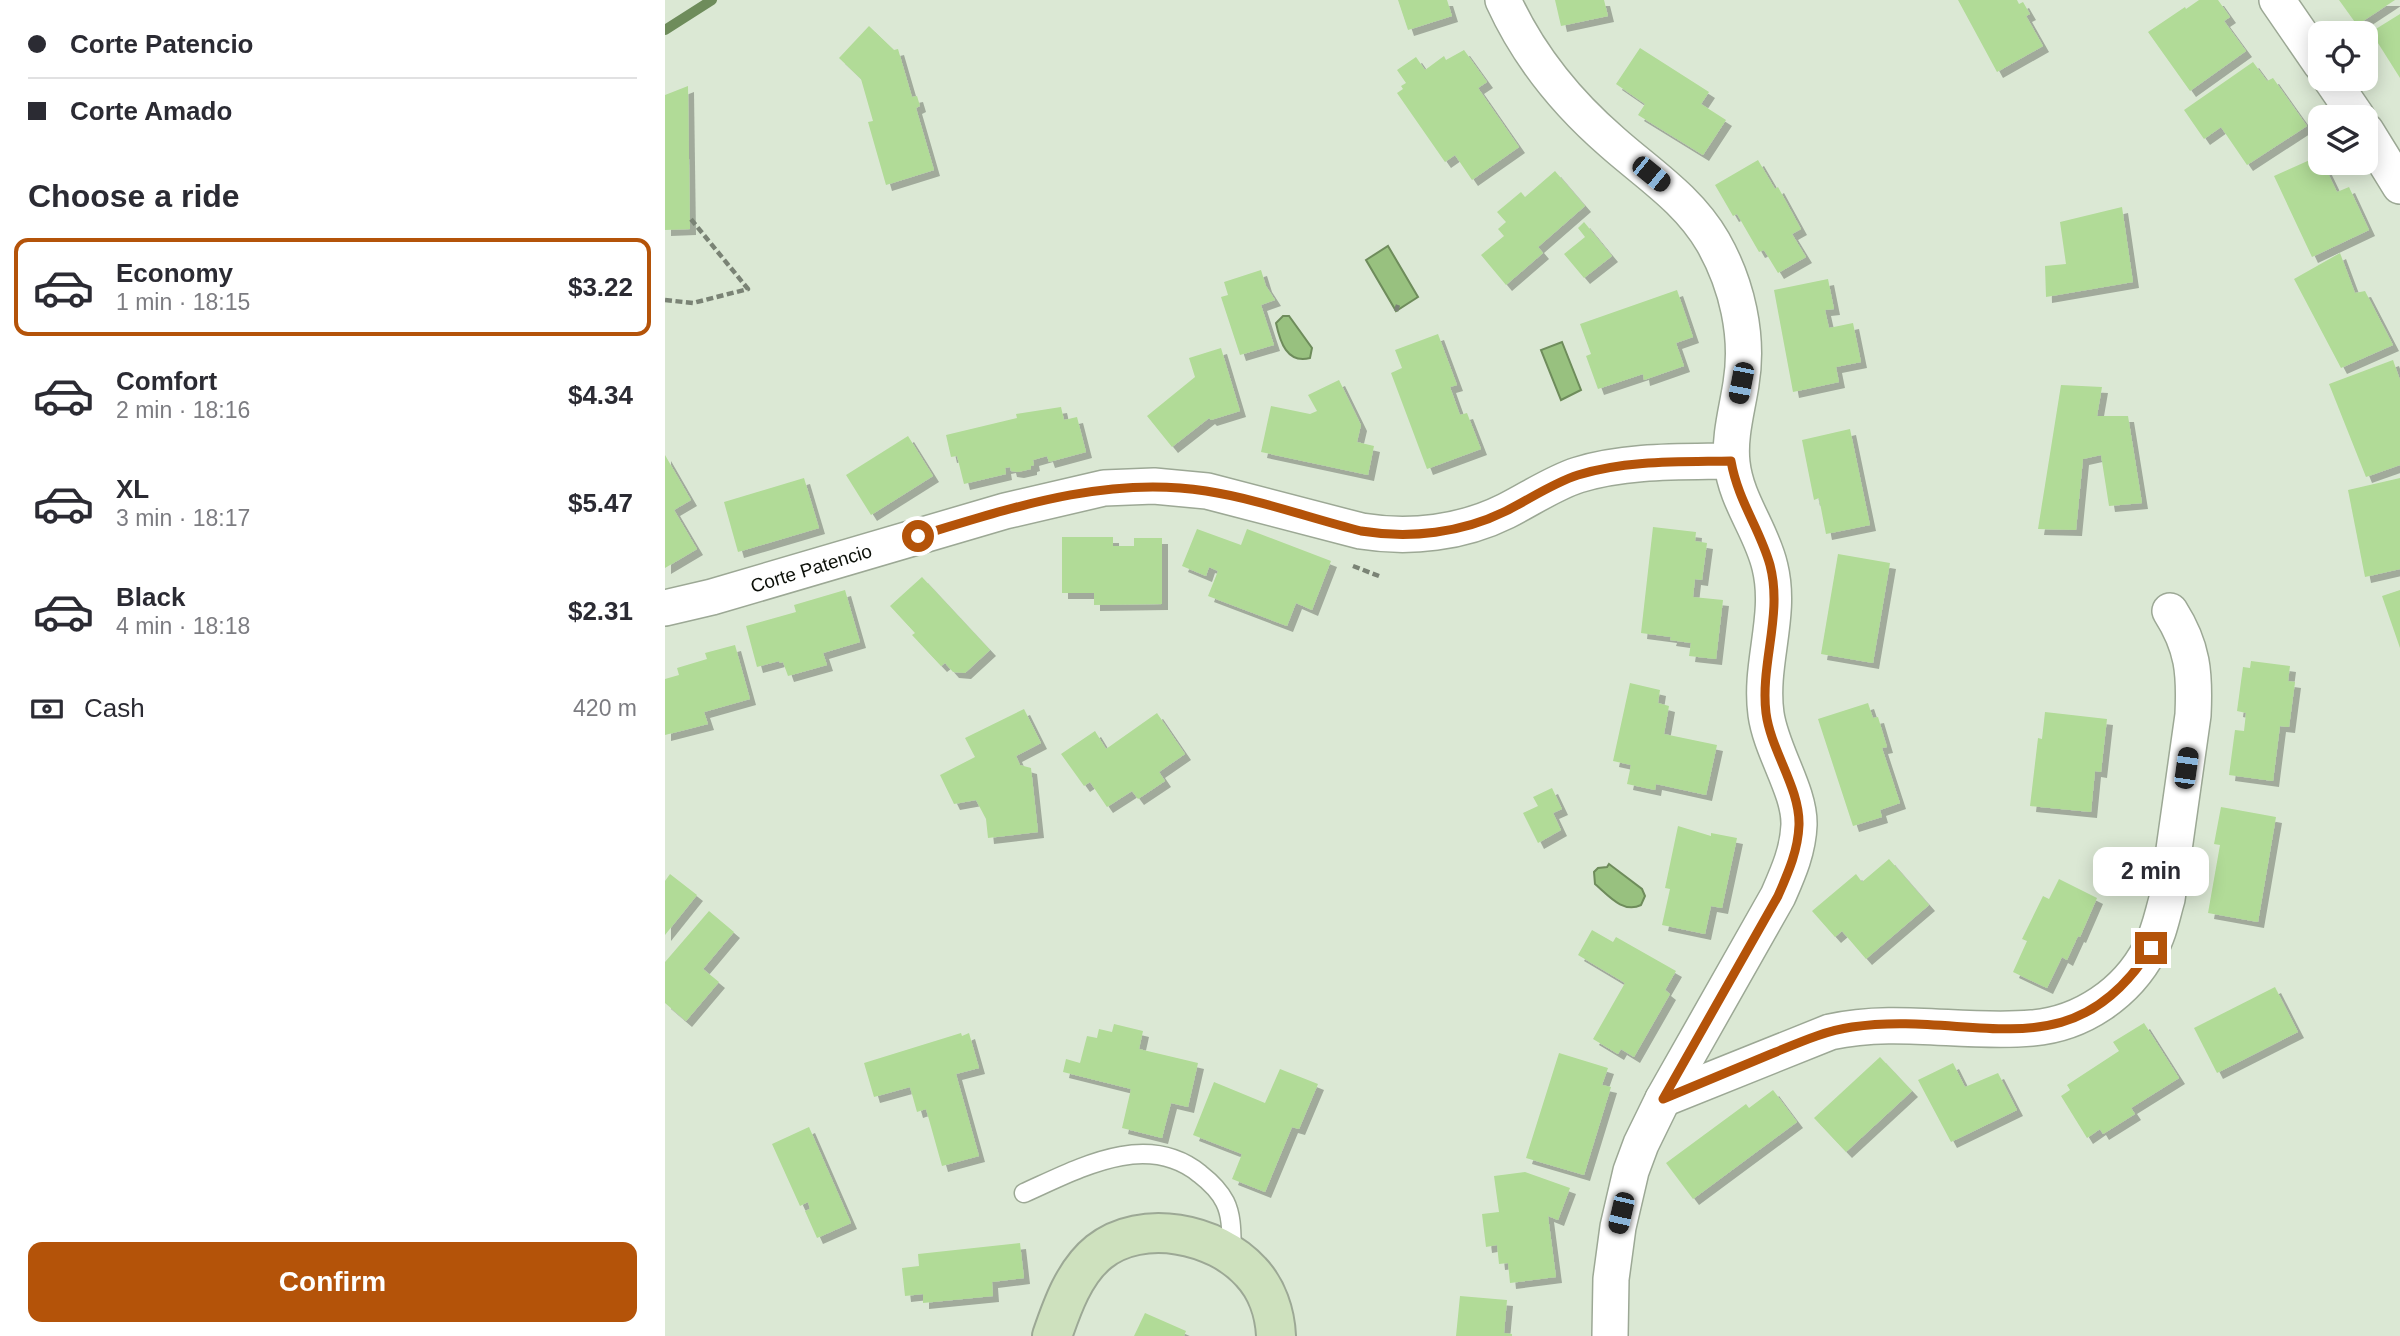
<!DOCTYPE html>
<meta charset="utf-8">
<style>
:root{--surface:#fff;--page:#f2f2f3;--text:#2b2b33;--muted:#7c7c81;--line:#e1e1e2;--accent:#b45309}
body{margin:0;font-family:Helvetica,sans-serif;background:var(--page);color:var(--text);height:100vh;display:flex;flex-direction:column;font-size:26px;white-space:nowrap}
*{box-sizing:border-box;margin:0}
p{font-size:23px;color:var(--muted)}
.icon{flex:none;width:38px;height:38px;fill:none;stroke:currentColor;stroke-width:2;stroke-linecap:round;stroke-linejoin:round}
.map{position:relative;flex:1;overflow:hidden}
.panel{display:flex;flex-direction:column;background:var(--surface);width:665px}
.panel>*{flex:none}
.guide{display:grid;align-content:center;height:154px;padding:0 28px;background:var(--surface)}
.tools{position:absolute;left:1643px;top:21px;display:grid;gap:14px}
.tools a{display:grid;place-items:center;width:70px;height:70px;border-radius:14px;background:var(--surface);box-shadow:0 4px 18px #0003;font-size:35px}
.end{position:absolute;width:32px;height:32px;margin:-16px;border:9px solid #b45309;background:#fff;box-shadow:0 0 0 4px #fff}
.from{border-radius:50%}
.bubble{position:absolute;height:49px;border-radius:14px;background:var(--surface);box-shadow:0 4px 18px #0003;font-size:23px;font-weight:700;line-height:49px;text-align:center}
.car{position:absolute;width:21px;height:42px;margin:-21px -10px;border-radius:9px;box-shadow:0 0 5px 2px #0007;background:linear-gradient(#222 24%,#8ab4d8 0 40%,#222 0 76%,#8ab4d8 0 86%,#222 0)}
.guide b{display:flex;align-items:center;gap:24px;height:66px;font-size:26px}
.guide b+b{border-top:2px solid var(--line)}
.guide i{width:18px;height:18px;background:var(--text)}
ul{padding:0;list-style:none}
li{display:flex;align-items:center;gap:21px;height:98px;margin:0 14px 10px;padding:0 14px;border:4px solid transparent;border-radius:14px}
li div{flex:1}
li b{display:block;font-size:26px}
li em{font-style:normal;font-weight:700}
li.active{border-color:var(--accent)}
li>.icon{width:63px;height:63px;stroke-width:1.5}
h2{padding:0 28px;font-size:32px;line-height:84px}
.pay{display:flex;align-items:center;gap:18px;height:77px;padding:0 28px;font-size:26px}
.pay p{margin-inline-start:auto}
.cta{display:flex;gap:14px;margin-top:auto;padding:14px 28px}
.cta a{flex:1;height:80px;border-radius:14px;background:var(--accent);color:#fff;font-size:28px;font-weight:700;line-height:80px;text-align:center}
main{display:flex;flex:1;min-height:0}
.map>svg:first-child{display:block}
.water{fill:#98c17f;stroke:#6e8c5b;stroke-width:2}
.lines{fill:none;stroke-linecap:round;stroke-linejoin:round}
.stream{stroke:#6e8c5b;stroke-width:10}
.building{fill:#b1db97;filter:url(#shadow)}
.lane-casing{stroke:#9ca895;stroke-width:21}
.street-casing{stroke:#9ca895;stroke-width:38}
.secondary-casing{stroke:#9ca895;stroke-width:42}
.path{stroke:#7a8375;stroke-width:4.5;stroke-dasharray:7 3.5;stroke-linecap:butt}
.lane{stroke:#fff;stroke-width:18}
.street{stroke:#fff;stroke-width:35}
.secondary{stroke:#cee1be;stroke-width:38}
.route{stroke:#b45309;stroke-width:9}
.labels{text-anchor:middle;stroke-width:7;stroke-linejoin:round;paint-order:stroke}
.street-label{font-size:19px;fill:#0b0f08;stroke:#fff}
</style>
<main>
<section class="panel">
<div class="guide">
<b><i class="from"></i>Corte Patencio</b>
<b><i></i>Corte Amado</b>
</div>
<h2>Choose a ride</h2>
<ul>
<li class="active"><svg class="icon" aria-label="car" viewBox="0 0 24 24"><path d="M5 17H2v-5l4-1 3-4h7l3 4 3 1v5h-3M9 17h6M6 11h13"/><circle cx="7" cy="17" r="2"/><circle cx="17" cy="17" r="2"/></svg><div><b>Economy</b><p>1 min · 18:15</p></div><em>$3.22</em></li>
<li><svg class="icon" aria-label="car" viewBox="0 0 24 24"><path d="M5 17H2v-5l4-1 3-4h7l3 4 3 1v5h-3M9 17h6M6 11h13"/><circle cx="7" cy="17" r="2"/><circle cx="17" cy="17" r="2"/></svg><div><b>Comfort</b><p>2 min · 18:16</p></div><em>$4.34</em></li>
<li><svg class="icon" aria-label="car" viewBox="0 0 24 24"><path d="M5 17H2v-5l4-1 3-4h7l3 4 3 1v5h-3M9 17h6M6 11h13"/><circle cx="7" cy="17" r="2"/><circle cx="17" cy="17" r="2"/></svg><div><b>XL</b><p>3 min · 18:17</p></div><em>$5.47</em></li>
<li><svg class="icon" aria-label="car" viewBox="0 0 24 24"><path d="M5 17H2v-5l4-1 3-4h7l3 4 3 1v5h-3M9 17h6M6 11h13"/><circle cx="7" cy="17" r="2"/><circle cx="17" cy="17" r="2"/></svg><div><b>Black</b><p>4 min · 18:18</p></div><em>$2.31</em></li>
</ul>
<div class="pay"><svg class="icon" aria-label="cash" viewBox="0 0 24 24"><path d="M3 7h18v10H3z"/><circle cx="12" cy="12" r="2"/></svg>Cash<p>420 m</p></div>
<div class="cta"><a>Confirm</a></div>
</section>
<div class="map">
<svg width="1735" height="1336" viewBox="0 0 1735 1336">
<defs>
<filter id="shadow"><feDropShadow dx="6" dy="6" stdDeviation="0" flood-color="#0004"/></filter>
</defs>
<rect width="100%" height="100%" fill="#dbe8d4"/>
<g class="water">
<path d="M723 246 753 297 731 311 701 260Z"/>
<path d="M618 316H624L647 348 645 358C622 364 615 342 611 323Z"/>
<path d="M897 342 916 390 896 400 876 350Z"/>
<path d="M944 864 977 889 980 896 976 905C958 914 943 895 930 884L929 872 933 868 942 867Z"/>
</g>
<g class="lines">
<path class="stream" d="M0 30 47 0"/>
</g>
<g class="building">
<path d="M733 0H782L787 16 743 30Z"/>
<path d="M890 0H939L943 16 896 26Z"/>
<path d="M1293 0H1352L1354 4 1358 2 1365 14 1361 16 1378 46 1332 72Z"/>
<path d="M1534 0H1553L1565 17 1559 21 1581 51 1525 91 1483 32 1520 7 1521 9Z"/>
<path d="M1674 0H1730L1692 25Z"/>
<path d="M1735 14V78L1706 32Z"/>
<path d="M204 26 229 50 233 49 247 97 252 96 255 106 251 108 269 170 221 185 203 122 208 121 196 79 174 58Z"/>
<path d="M975 48 1044 92 1036 104 1061 120 1038 155 973 115 980 104 951 84Z"/>
<path d="M799 50 822 82 813 88 854 147 807 180 790 155 780 162 732 93 738 89 736 86 741 83 732 70 751 57 760 70 779 56 781 60Z"/>
<path d="M1588 62 1602 81 1608 78 1642 126 1582 165 1556 127 1539 139 1519 110Z"/>
<path d="M23 86 25 229 0 230V95Z"/>
<path d="M1656 155V163H1658L1672 192 1684 187 1704 230 1647 257 1609 176Z"/>
<path d="M1093 160 1110 189 1113 187 1136 229 1127 234 1141 257 1113 273 1099 250 1094 252 1072 214 1068 216 1050 185Z"/>
<path d="M890 171 920 206 873 247 878 253 841 285 816 255 839 236 833 229 841 222 832 212 856 192 860 197Z"/>
<path d="M1457 207 1468 282 1381 297 1380 266 1401 264 1395 222Z"/>
<path d="M919 222 947 256 919 278 899 254 920 237 913 228Z"/>
<path d="M1675 253 1690 293 1700 291 1728 345 1676 368 1629 279Z"/>
<path d="M596 270 601 286 610 300 596 305 609 345 575 355 556 297 563 295 559 282Z"/>
<path d="M1163 279 1169 309 1160 310 1164 328 1188 323 1196 362 1171 367 1174 382 1128 392 1109 290Z"/>
<path d="M1012 290 1028 337 1011 343 1019 366 979 380 978 374 933 389 921 356 926 354 915 324Z"/>
<path d="M773 334 792 385 785 387 795 415 802 413 816 449 762 469 726 373 737 368 730 350Z"/>
<path d="M556 348 575 411 546 420 544 418 507 447 482 416 530 377 524 358Z"/>
<path d="M1728 360 1735 380V465L1701 477 1664 384Z"/>
<path d="M674 380 696 425 692 442 709 446 703 475 596 452 606 406 645 414 652 411 643 395Z"/>
<path d="M1396 385 1437 387 1432 416H1463L1477 503 1444 506 1436 455 1418 459 1411 530 1373 529Z"/>
<path d="M396 407 399 420 412 417 421 452 384 462 382 456 368 460 369 465 366 466V469L353 472 346 471 345 467 340 468 341 474 299 484 292 456 286 457 281 435 352 418 351 414Z"/>
<path d="M1185 429 1205 525 1161 534 1154 498 1149 500 1137 440Z"/>
<path d="M243 436 268 476 206 515 181 475Z"/>
<path d="M0 455 26 500 9 510 32 549 0 568Z"/>
<path d="M139 478 154 528 73 552 59 502Z"/>
<path d="M1735 478V569L1700 577 1683 490Z"/>
<path d="M988 527 1031 532 1030 541 1042 543 1037 580 1030 579 1028 597 1058 600 1051 659 1024 656 1026 643 1005 640 1006 637 976 633Z"/>
<path d="M532 529 576 545 582 529 666 561 647 610 631 603 622 626 543 596 553 571 544 567 541 576 517 566Z"/>
<path d="M397 537H448V546H469V538H497V604L429 605V593H397Z"/>
<path d="M1173 554 1225 563 1208 663 1156 654Z"/>
<path d="M257 577 325 650 300 673 288 672 280 663 276 666 247 635 250 633 225 606Z"/>
<path d="M180 590 195 642 158 653 162 665 123 676 118 662 115 663 114 661 92 667 81 626 131 612 129 605Z"/>
<path d="M1735 590V648L1717 596Z"/>
<path d="M70 645 85 699 39 712 43 724 0 735V679L14 675 12 668 42 659 40 653Z"/>
<path d="M1586 661 1625 666 1623 681 1630 682 1624 727 1615 726 1608 781 1564 775 1570 730 1579 731 1581 713 1572 711 1578 667 1585 668Z"/>
<path d="M965 683 995 690 993 703 1004 706 999 734 1052 745 1041 795 991 784 990 790 962 784 966 765 948 761Z"/>
<path d="M1203 703 1208 718 1213 717 1222 747 1217 748 1235 803 1215 810 1217 817 1188 826 1153 719Z"/>
<path d="M359 709 376 743 351 756 355 765 366 768 373 832 323 838 321 819 311 800 289 804 275 775 310 757 300 738Z"/>
<path d="M1380 712 1442 719 1436 772 1430 771 1426 812 1365 806 1373 738 1377 739Z"/>
<path d="M492 713 520 754 494 772 500 781 473 799 467 791 442 807 425 782 419 786 396 754 430 731 441 749Z"/>
<path d="M887 788 897 809 888 813 896 830 873 843 858 813 873 806 868 797Z"/>
<path d="M1556 807 1611 817 1593 922 1543 913 1555 845 1549 844Z"/>
<path d="M1013 826 1046 836V833L1072 838 1057 908 1046 906 1040 934 997 925 1005 889 1000 888Z"/>
<path d="M1224 859 1264 905 1201 959 1177 931 1170 937 1147 911 1191 874 1197 882Z"/>
<path d="M5 874 32 895 0 935V881Z"/>
<path d="M1394 879 1432 898 1415 937 1413 936 1402 960 1397 957 1382 988 1348 972 1362 941 1357 939 1378 896 1384 899Z"/>
<path d="M44 911 69 932 38 969 54 982 21 1021 0 1003V962Z"/>
<path d="M927 930 948 942 951 937 1011 971 1000 990 1005 994 969 1057 956 1049 953 1054 928 1039 960 983 913 955Z"/>
<path d="M1610 987 1633 1032 1552 1073 1529 1028Z"/>
<path d="M1479 1023 1514 1078 1466 1108 1470 1114 1438 1134 1435 1129 1422 1138 1396 1096 1405 1090 1402 1085 1454 1051 1448 1042Z"/>
<path d="M449 1024 478 1031 474 1049 533 1063 523 1107 506 1103 497 1138 457 1128 466 1089 398 1072 401 1059 415 1063 422 1036 432 1038 434 1029 447 1032Z"/>
<path d="M296 1033 297 1036 304 1033 314 1068 291 1074 314 1156 277 1166 261 1109 252 1112 245 1087 209 1097 199 1063Z"/>
<path d="M894 1053 943 1068 937 1085 946 1087 919 1175 861 1158Z"/>
<path d="M1215 1057 1247 1091 1181 1152 1149 1118Z"/>
<path d="M1288 1063 1300 1087 1333 1073 1352 1110 1286 1142 1253 1080Z"/>
<path d="M615 1069 653 1084 634 1129 627 1127 600 1192 567 1179 577 1154 528 1135 549 1082 600 1103Z"/>
<path d="M1108 1090 1132 1122 1028 1199 1001 1163 1081 1104 1084 1108Z"/>
<path d="M144 1127 186 1223 152 1238 140 1211 145 1209 143 1202 135 1206 107 1144Z"/>
<path d="M860 1172 905 1188 893 1220 883 1216 891 1277 845 1283 843 1263 834 1264 832 1245 821 1247 817 1214 834 1212 829 1176Z"/>
<path d="M355 1243 359 1278 327 1282 328 1296 258 1303V1294L240 1296 237 1268 254 1266 253 1254Z"/>
<path d="M795 1296 842 1300 839 1333 847 1334V1336H791Z"/>
<path d="M480 1313 521 1331 519 1336H469Z"/>
</g>
<g class="lines">
<defs>
<path id="lane" d="M359 1193C413 1169 481 1130 535 1174 544 1181 555 1192 560 1202 568 1218 566 1239 567 1256"/>
<g id="street">
<path d="M838 0C863 55 902 103 947 142 983 174 1023 199 1048 242 1072 284 1084 336 1076 384 1072 410 1064 437 1067 463 1071 501 1097 531 1105 567 1117 616 1094 664 1101 714 1106 751 1135 791 1134 825 1133 851 1123 873 1113 896L998 1099 976 1144 966 1171 953 1227 946 1279 945 1336"/>
<path d="M1612 0 1656 64"/>
<path d="M1666 79 1692 117"/>
<path d="M1701 131 1735 186"/>
<path d="M0 608 47 597 340 511 439 488 489 486 542 491 696 531C745 539 797 533 841 511 865 499 888 483 913 475 962 460 1016 462 1066 461"/>
<path d="M998 1099 1165 1032C1232 1017 1299 1034 1367 1028 1417 1024 1462 993 1485 949 1494 934 1497 916 1502 899L1528 715C1530 673 1528 647 1505 611"/>
</g>
<path id="secondary" d="M387 1336C397 1307 409 1272 434 1252 477 1218 551 1233 586 1272 602 1289 610 1313 611 1336"/>
</defs>
<use href="#lane" class="lane-casing"/>
<use href="#street" class="street-casing"/>
<use href="#secondary" class="secondary-casing"/>
<g class="path">
<path d="M0 300 28 303 83 289 25 218"/>
<path d="M731 311 733 305"/>
<path d="M688 566 714 576"/>
</g>
<use href="#lane" class="lane"/>
<use href="#street" class="street"/>
<use href="#secondary" class="secondary"/>
</g>
<g class="lines">
<path class="route" d="M253 536C346 508 442 475 541 491 593 499 644 518 696 531 745 539 797 533 841 511 865 499 888 483 913 475 962 460 1016 462 1066 461 1073 501 1095 529 1105 565 1118 615 1095 664 1101 713 1106 751 1135 788 1134 825 1133 851 1123 873 1113 896L998 1099C1034 1084 1070 1069 1106 1054 1133 1043 1159 1031 1187 1027 1306 1009 1406 1076 1486 948"/>
</g>
<g class="labels">
<g class="street-label">
<text transform="translate(146 568) rotate(-17)" y="7">Corte Patencio</text>
</g>
</g>
</svg>
<div class="tools">
<a><svg class="icon" aria-label="locate" viewBox="0 0 24 24"><circle cx="12" cy="12" r="6"/><path d="M12 2v4M12 18v4M2 12h4M18 12h4"/></svg></a>
<a><svg class="icon" aria-label="layers" viewBox="0 0 24 24"><path d="M12 4l9 5-9 5-9-5zM3 14l9 5 9-5"/></svg></a>
</div>
<i class="end from" style="left:253px;top:536px"></i>
<i class="end" style="left:1486px;top:948px"></i>
<div class="bubble" style="left:1428px;top:847px;width:116px">2 min</div>
<i class="car" style="left:986px;top:174px;rotate:129deg"></i>
<i class="car" style="left:1076px;top:383px;rotate:191deg"></i>
<i class="car" style="left:1521px;top:768px;rotate:8deg"></i>
<i class="car" style="left:956px;top:1213px;rotate:193deg"></i>
</div>
</main>
